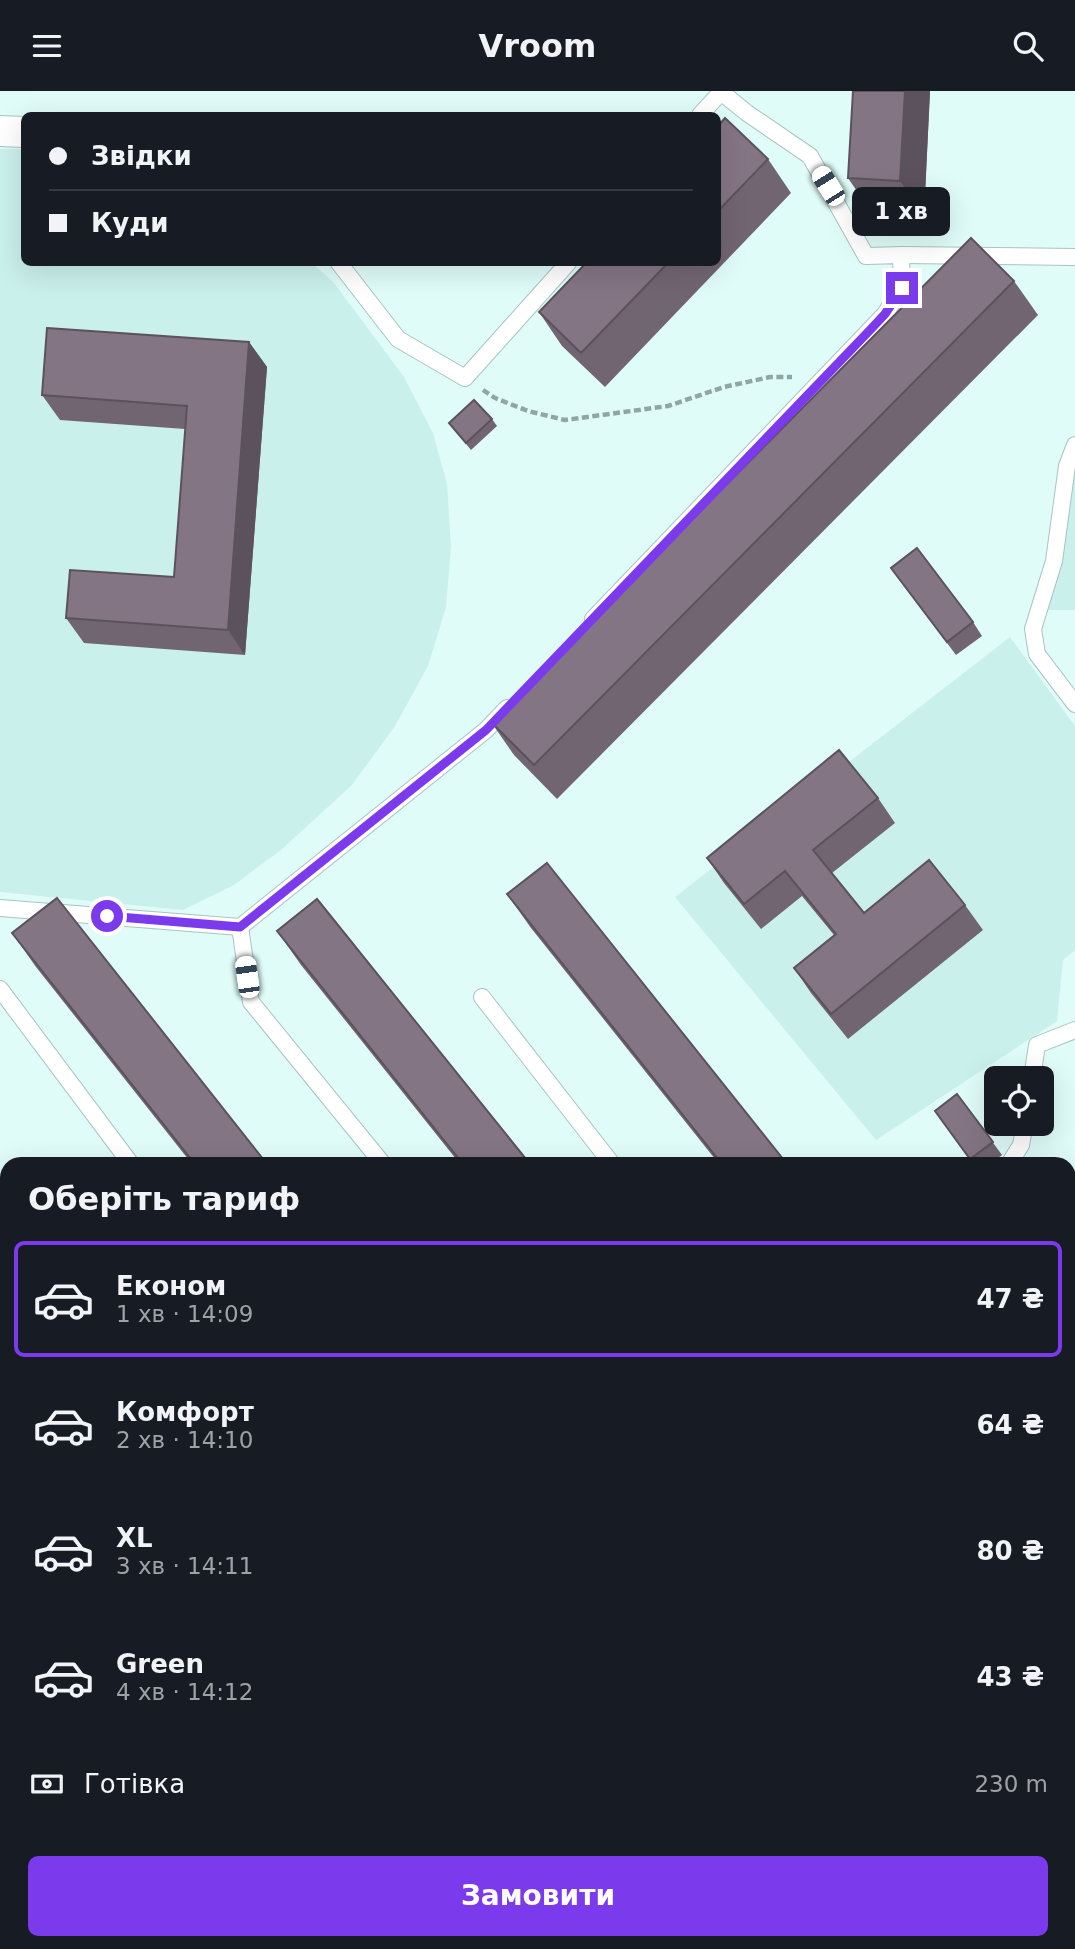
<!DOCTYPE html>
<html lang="uk">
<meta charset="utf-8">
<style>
:root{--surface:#171b24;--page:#242831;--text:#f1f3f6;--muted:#9ea1a6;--line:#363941;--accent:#7c3aed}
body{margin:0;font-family:"DejaVu Sans",sans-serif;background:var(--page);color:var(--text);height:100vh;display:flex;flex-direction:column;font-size:26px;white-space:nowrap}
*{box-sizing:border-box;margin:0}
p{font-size:23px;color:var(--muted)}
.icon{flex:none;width:38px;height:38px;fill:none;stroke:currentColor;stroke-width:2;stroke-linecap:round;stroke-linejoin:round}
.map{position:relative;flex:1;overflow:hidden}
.sheet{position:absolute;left:0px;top:1066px;width:1076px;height:793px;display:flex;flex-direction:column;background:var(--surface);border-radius:21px 21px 0 0;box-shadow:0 7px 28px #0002}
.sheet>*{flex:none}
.top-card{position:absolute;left:21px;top:21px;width:700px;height:154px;border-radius:10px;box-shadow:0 7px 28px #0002;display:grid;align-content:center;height:154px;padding:0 28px;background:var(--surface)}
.buttons{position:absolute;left:984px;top:975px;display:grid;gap:14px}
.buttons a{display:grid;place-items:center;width:70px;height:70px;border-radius:10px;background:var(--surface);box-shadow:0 7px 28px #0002;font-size:35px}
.end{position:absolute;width:32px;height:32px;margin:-16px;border:9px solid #7c3aed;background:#fff;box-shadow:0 0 0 4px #fff}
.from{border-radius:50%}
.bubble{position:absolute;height:49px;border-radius:10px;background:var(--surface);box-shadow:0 7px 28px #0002;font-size:23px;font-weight:800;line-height:49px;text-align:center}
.car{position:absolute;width:21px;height:42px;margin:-21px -10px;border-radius:9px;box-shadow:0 0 5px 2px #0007;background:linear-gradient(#fff 24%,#345 0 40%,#fff 0 76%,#345 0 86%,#fff 0)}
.top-card b{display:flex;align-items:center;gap:24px;height:66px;font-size:26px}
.top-card b+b{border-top:2px solid var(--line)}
.top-card i{width:18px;height:18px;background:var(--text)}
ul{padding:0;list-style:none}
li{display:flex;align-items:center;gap:21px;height:116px;margin:0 14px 10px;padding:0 14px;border:4px solid transparent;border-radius:10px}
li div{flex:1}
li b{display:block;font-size:26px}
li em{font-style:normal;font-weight:800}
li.on{border-color:var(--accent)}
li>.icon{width:63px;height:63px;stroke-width:1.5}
h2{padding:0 28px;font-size:32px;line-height:84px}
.pay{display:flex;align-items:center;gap:18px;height:77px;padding:0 28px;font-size:26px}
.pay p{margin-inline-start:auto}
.button{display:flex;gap:14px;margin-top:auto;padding:14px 28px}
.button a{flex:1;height:80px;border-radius:10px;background:var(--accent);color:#fff;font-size:28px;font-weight:800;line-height:80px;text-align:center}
header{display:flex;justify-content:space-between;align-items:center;height:91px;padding:0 28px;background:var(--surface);font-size:32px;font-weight:800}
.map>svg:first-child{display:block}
.built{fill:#caf0ec}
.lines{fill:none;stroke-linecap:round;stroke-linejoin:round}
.service-casing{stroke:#a9c4c1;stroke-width:18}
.minor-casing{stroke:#a9c4c1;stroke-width:32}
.path{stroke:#90a6a4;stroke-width:4.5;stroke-dasharray:7 3.5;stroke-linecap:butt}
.service{stroke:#fff;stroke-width:16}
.minor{stroke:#fff;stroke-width:30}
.wall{fill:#726572}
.shaded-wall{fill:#5c525d}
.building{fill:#847585;stroke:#5c525d;stroke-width:2}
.route{stroke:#7c3aed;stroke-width:9}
</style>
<header><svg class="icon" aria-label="menu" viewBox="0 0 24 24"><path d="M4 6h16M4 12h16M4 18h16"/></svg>Vroom<svg class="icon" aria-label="search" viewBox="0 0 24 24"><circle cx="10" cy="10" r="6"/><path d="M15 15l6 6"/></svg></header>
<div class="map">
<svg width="1075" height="1858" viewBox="0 0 1075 1858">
<rect width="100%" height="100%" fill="#dffcf9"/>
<g class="built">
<path d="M0 58H24V172H312L334 192 404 286 433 342 447 393 451 455 446 516 428 575 395 635 352 694 281 759 234 794 183 819 0 801Z"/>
<path d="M1075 354V519H1038Z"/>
<path d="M1010 546 1075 635V859L1063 869 1057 930 876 1049 675 806Z"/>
</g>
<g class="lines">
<defs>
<g id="service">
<path d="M700 24 722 0"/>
<path d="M901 164 1075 166"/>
<path d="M339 172 398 248 465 287 568 172"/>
<path d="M1075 354 1067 375 1054 470 1033 538 1037 563 1075 613"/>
<path d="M593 528 885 223 902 197 901 164 866 165 810 65 747 22 721 1"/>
<path d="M0 817 240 836 486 639 507 617"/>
<path d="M240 836 251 911 383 1073"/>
<path d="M0 898 131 1073"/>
<path d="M482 906 612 1073"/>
<path d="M1032 987 1037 954 1075 939"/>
<path d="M1009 1073 1021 1054 1025 1032"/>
<path d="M0 1591H7"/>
<path d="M1069 1646 1075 1647"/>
<path d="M1069 1688 1075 1679"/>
<path d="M262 1858V1852"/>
<path d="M585 1858 586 1852"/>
<path d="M981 1858V1852"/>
</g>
<g id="minor">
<path d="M0 40 24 41"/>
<path d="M0 1441H7"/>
<path d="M1069 1500 1075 1501"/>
</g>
</defs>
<use href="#service" class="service-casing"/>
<use href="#minor" class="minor-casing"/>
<path class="path" d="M483 299 495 307 528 320 565 329 668 315 724 296 770 286H792"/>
<use href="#service" class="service"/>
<use href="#minor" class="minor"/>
</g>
<g class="wall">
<path d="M853 0H930L924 124 871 121 848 87Z"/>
<path d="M718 35 768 68 791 102 605 296 562 255 539 221 586 172H718Z"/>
<path d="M1014 190 1038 224 557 708 514 664 491 631Z"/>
<path d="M249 251 267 276 245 564 84 552 66 527 174 486 185 338 60 329 42 304Z"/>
<path d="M492 328 497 335 471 359 449 332Z"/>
<path d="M891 477 973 531 982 545 956 564Z"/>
<path d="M878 707 895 732 832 782 864 822 965 814 983 839 848 948 811 902 794 877 834 844 802 805 761 838 724 792 707 767Z"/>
<path d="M507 803 787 1073H719L531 837Z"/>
<path d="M277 840 530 1073H460L301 874Z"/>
<path d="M12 842 267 1073H192L36 876Z"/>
<path d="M957 1003 1002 1064 990 1073H973L935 1020Z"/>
<path d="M0 1462H7V1559L0 1558Z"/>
<path d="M278 1852H547V1858H282Z"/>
</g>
<g class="shaded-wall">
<path d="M905 0H930L924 124 900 90Z"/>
<path d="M249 251 267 276 245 564 228 539Z"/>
<path d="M204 1852H223L227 1858H204Z"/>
<path d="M523 1852H547V1858H527Z"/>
<path d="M905 1852H930L929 1858H905Z"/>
</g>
<g class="building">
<path d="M853 0H905L900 90 848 87Z"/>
<path d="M725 27 768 68 718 120V35Z"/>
<path d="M971 147 1014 190 534 674 491 631Z"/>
<path d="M586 172H668L581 262 539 221Z"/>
<path d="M47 237 249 251 228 539 66 527 70 479 174 486 187 315 42 304Z"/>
<path d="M474 309 492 328 466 352 449 332Z"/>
<path d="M917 457 973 531 947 551 891 477Z"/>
<path d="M839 659 878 707 813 759 864 822 929 769 965 814 831 923 794 877 836 843 785 780 744 813 707 767Z"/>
<path d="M547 772 787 1073H722L507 803Z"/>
<path d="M57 807 267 1073H195L12 842Z"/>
<path d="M317 808 530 1073H463L277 840Z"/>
<path d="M957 1003 993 1051 970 1068 935 1020Z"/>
<rect x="0" y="1462" width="7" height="64"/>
<path d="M0 1818H7V1852H204V1858H0Z"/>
<path d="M645 1852H905V1858H644Z"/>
</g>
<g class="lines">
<path class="route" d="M107 825 240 836 486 639 871 238 885 223 902 197"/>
</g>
</svg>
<div class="buttons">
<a><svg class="icon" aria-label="locate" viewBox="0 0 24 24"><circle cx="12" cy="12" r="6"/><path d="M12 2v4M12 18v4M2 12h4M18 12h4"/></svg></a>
</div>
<i class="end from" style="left:107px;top:825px"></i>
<i class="end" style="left:902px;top:197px"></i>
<div class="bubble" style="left:852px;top:96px;width:98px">1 хв</div>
<i class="car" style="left:828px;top:95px;rotate:328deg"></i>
<i class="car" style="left:247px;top:886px;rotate:352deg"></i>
<div class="top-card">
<b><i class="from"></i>Звідки</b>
<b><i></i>Куди</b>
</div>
<section class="sheet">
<h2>Оберіть тариф</h2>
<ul>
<li class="on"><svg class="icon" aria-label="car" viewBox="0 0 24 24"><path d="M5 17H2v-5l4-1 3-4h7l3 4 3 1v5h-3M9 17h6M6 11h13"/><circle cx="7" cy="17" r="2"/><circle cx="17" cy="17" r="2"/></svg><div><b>Економ</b><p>1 хв · 14:09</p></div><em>47 ₴</em></li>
<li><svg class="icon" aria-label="car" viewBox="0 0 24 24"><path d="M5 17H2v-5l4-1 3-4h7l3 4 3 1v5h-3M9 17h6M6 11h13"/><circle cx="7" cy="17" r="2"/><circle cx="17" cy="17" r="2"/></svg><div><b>Комфорт</b><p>2 хв · 14:10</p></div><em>64 ₴</em></li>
<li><svg class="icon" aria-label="car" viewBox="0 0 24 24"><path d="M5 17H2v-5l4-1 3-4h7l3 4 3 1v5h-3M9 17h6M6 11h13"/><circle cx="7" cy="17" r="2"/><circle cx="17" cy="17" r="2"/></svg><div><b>XL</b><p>3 хв · 14:11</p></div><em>80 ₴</em></li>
<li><svg class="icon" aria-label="car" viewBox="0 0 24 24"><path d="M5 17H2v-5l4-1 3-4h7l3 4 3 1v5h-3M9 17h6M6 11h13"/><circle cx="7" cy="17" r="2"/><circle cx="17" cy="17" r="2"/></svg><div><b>Green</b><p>4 хв · 14:12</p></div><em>43 ₴</em></li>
</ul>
<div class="pay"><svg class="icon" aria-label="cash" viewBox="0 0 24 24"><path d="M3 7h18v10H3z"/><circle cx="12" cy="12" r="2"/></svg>Готівка<p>230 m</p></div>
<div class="button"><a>Замовити</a></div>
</section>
</div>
